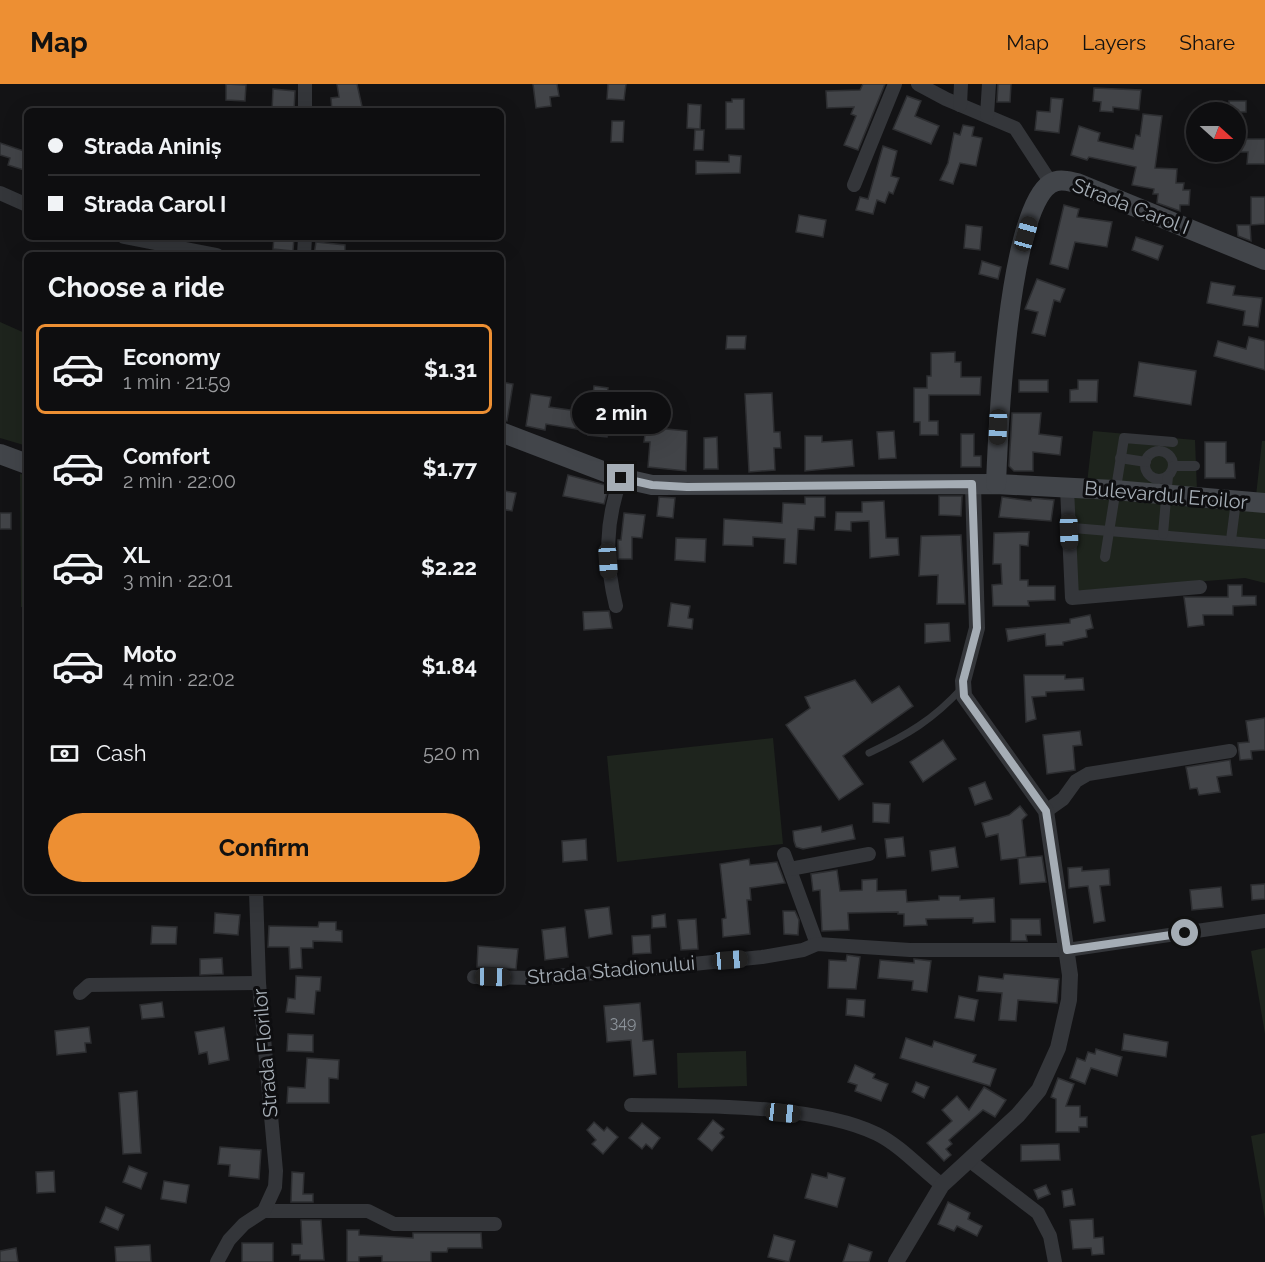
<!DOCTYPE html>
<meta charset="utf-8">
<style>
:root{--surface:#0e0e10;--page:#171719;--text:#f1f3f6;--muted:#9b9c9f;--line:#2e2e30;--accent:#ed8f33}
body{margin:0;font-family:Raleway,sans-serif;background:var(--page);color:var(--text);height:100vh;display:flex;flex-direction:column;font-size:22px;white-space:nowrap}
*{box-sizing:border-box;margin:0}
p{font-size:20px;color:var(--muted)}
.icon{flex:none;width:33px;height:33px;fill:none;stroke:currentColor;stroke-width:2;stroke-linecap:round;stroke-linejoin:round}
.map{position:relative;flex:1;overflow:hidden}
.drawer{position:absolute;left:24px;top:168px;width:480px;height:642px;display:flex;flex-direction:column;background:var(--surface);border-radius:9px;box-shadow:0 6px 24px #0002,0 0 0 2px var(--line)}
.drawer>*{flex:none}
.guide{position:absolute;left:24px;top:24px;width:480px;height:132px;border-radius:9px;box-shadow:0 6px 24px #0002,0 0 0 2px var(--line);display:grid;align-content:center;height:132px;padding:0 24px;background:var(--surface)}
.needle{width:39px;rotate:111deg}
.tools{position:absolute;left:1186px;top:18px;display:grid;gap:12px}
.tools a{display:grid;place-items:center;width:60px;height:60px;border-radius:50%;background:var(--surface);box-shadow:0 6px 24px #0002,0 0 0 2px var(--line);font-size:30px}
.end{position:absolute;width:27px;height:27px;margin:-14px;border:8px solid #a5adb5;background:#111;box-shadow:0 0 0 3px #111}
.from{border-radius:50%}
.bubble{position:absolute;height:42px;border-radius:21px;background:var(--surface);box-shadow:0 6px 24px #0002,0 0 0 2px var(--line);font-size:20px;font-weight:700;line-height:42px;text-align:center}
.car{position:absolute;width:18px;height:36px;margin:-18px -9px;border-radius:8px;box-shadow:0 0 4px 2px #0007;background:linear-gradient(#222 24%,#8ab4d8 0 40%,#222 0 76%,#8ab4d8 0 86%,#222 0)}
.guide b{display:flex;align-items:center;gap:21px;height:57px;font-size:22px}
.guide b+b{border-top:2px solid var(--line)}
.guide i{width:15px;height:15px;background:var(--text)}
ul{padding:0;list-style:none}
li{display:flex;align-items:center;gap:18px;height:90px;margin:0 12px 9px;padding:0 12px;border:3px solid transparent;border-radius:9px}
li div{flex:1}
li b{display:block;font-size:22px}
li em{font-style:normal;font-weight:700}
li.selected{border-color:var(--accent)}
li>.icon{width:54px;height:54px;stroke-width:1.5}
h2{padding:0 24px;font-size:27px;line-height:72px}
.pay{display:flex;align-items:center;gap:15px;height:66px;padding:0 24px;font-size:22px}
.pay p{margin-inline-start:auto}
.action{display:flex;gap:12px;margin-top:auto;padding:12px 24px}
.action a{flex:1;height:69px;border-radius:36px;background:var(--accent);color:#111;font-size:24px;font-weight:700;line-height:69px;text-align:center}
header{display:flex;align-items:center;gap:36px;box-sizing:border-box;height:84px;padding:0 30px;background:var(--accent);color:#111}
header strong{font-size:28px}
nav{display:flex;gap:33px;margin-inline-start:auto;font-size:21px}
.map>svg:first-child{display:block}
.green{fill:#1e241d}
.building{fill:#424448;stroke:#2d2e31;stroke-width:1.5}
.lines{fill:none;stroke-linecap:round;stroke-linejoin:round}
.service{stroke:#34363a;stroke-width:7}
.pedestrian{stroke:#34363a;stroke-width:10}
.minor{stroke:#34363a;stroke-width:14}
.tertiary{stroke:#34363a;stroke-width:16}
.secondary{stroke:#42454a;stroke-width:20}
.route{stroke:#a5adb5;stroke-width:8}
.labels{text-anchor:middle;stroke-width:6;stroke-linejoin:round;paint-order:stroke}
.number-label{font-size:16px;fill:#8c939a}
.street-label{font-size:20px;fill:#a5adb5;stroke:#0e0e10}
</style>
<header>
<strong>Map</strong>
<nav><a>Map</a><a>Layers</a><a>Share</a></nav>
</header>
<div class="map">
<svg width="1265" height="1178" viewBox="0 0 1265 1178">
<rect width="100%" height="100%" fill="#131315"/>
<g class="green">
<path d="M0 238 27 250V362L0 354Z"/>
<path d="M1093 347 1195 356 1197 407 1087 399Z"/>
<path d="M1262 357H1265V413L1256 412Z"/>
<path d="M20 390 27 391V523H21Z"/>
<path d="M1069 408 1265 427V499L1245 494 1076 507Z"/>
<path d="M773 654 783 760 617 778 607 672Z"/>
<path d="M1265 864V950L1251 867Z"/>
<path d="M746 967 747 1002 678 1004 677 969Z"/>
<path d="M1265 1049V1135L1251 1052Z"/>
</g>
<g class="building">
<path d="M226 0 246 1 245 17 226 16Z"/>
<path d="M337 0H357L363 27H332L331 14 339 13Z"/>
<path d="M533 0H557L559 12 550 13 551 22 536 24Z"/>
<path d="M608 0H626L624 16 607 15Z"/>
<path d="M863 0H885L858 66 844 61 856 32 851 30 854 23 827 24 826 7 860 6Z"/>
<path d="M998 0H1011L1010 18H997Z"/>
<path d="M1094 4 1141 6 1139 26 1113 23V28L1100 27 1101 18 1093 17Z"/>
<path d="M273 5 295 7 294 27H272Z"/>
<path d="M907 12 921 17 915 32 939 42 931 60 893 45Z"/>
<path d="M1051 14 1063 15 1059 49 1035 46 1037 27 1050 28Z"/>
<path d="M732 15H744V45H726V18H732Z"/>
<path d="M1229 17H1246V28H1230Z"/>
<path d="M688 20 701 21 700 45 687 44Z"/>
<path d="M1143 30 1162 32 1155 84 1177 85 1176 99H1184L1183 106H1190L1189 121H1180V127L1157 119 1158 110H1153L1154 105 1132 101 1136 83 1089 73 1087 76 1071 71 1079 42 1100 49 1098 57 1133 65 1136 51 1140 52Z"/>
<path d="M612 37H624L623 58H611Z"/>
<path d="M963 41 974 43 972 52 982 54 976 82 960 79 953 100 940 96 948 79 954 49 960 51Z"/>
<path d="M695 46H704L703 66H694Z"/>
<path d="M1236 55H1265V80H1247L1248 68H1236Z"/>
<path d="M0 59 27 68V87L8 81 10 74 0 71Z"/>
<path d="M883 62 897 67 891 92 899 94 893 110 889 108 885 119 877 116 873 130 856 126 860 113 868 115Z"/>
<path d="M729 71 741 72 740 89 696 90V77L729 78Z"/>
<path d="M1251 113H1265V140L1251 141Z"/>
<path d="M1064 121 1079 125 1077 133 1112 138 1107 163 1075 158 1068 185 1050 180Z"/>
<path d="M799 131 826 136 823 153 796 148Z"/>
<path d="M966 141 982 143 980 166 964 164Z"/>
<path d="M1237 141H1250L1251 157 1238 152Z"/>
<path d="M274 153H294L293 167 273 165Z"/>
<path d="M1136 153 1163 162 1158 176 1132 166Z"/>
<path d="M316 158 345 161V171H314Z"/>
<path d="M982 177 1001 183 998 195 979 190Z"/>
<path d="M1037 195 1065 205 1060 218 1054 216 1045 252 1032 249 1038 228 1025 225Z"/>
<path d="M1211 198 1235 202 1233 211 1262 214 1258 243 1243 241 1245 227 1207 219Z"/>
<path d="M727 252H746L745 265H726Z"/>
<path d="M1249 253 1265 257V286L1214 272 1218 257 1246 265Z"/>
<path d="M955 268V278H961V293H981L980 311H929V337H938V351H920V338H914V304H927V292H931V269Z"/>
<path d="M1139 278 1196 287 1191 321 1134 312Z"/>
<rect x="1019" y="296" width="29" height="12"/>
<path d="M1078 296H1098L1097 318H1070V306L1078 305Z"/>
<path d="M501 298 513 300 507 337 501 336Z"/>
<path d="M594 302 608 304 605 327 610 328 607 353 588 351 589 347 546 340 545 346 526 342 531 310 551 313 549 323 591 329Z"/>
<path d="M772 309 774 348H780L781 364H774L775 386 749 388 745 310Z"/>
<path d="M632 322 654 326 651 339 630 335Z"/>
<path d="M1012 329H1041L1039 350 1062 353 1060 371 1033 368V387H1014L1009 382Z"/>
<path d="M646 343 687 347 686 387 648 383 650 358H644Z"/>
<path d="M894 347 896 374 879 375 877 348Z"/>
<path d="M961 350H974V372H981V383H961Z"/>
<path d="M805 352H822V358L852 356 854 382 805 387Z"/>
<path d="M717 353 718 385H704V354Z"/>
<path d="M1205 358H1226V379H1234L1235 394H1205Z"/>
<path d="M568 391 609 402 604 420 563 412Z"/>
<path d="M505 407 516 409 512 427 501 425V414L504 415Z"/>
<path d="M939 412H962L961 432 939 431Z"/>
<path d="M659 413 675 414 673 434 657 432Z"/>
<path d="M805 413H825V433H815L814 446 798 445 796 480 784 479 785 455 753 453V462L723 461 724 435 782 439 783 419 805 420Z"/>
<path d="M1002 413 1031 417 1032 414 1054 416 1051 437 999 433Z"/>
<path d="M884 417 886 454H898L899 471 870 474 869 437 851 438V447L835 446 836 428H862V418Z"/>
<rect x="0" y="429" width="11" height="16"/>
<path d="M624 429 645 431 642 454 632 453V475H618V456H621Z"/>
<path d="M1029 448 1028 462 1020 461V496H1028V502H1055V516L1028 517 1029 522H993L992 501 1002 500 1001 480H993L994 449Z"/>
<path d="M961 451 965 520H937L938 491 919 492 921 452Z"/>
<path d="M676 454 706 455 705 478 675 476Z"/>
<path d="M1228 501H1242V512H1256V521L1233 522V531H1203L1204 541 1188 543 1184 513H1228Z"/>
<path d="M671 519 690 522 688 534 693 535 692 545 668 542Z"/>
<path d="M609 527 612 544 584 546 583 528Z"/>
<path d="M1090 531 1093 544 1086 546 1087 553 1063 558V561L1046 562 1045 550 1008 557 1006 545 1070 539V535Z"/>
<path d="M949 539 950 557 925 559V540Z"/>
<path d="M1024 591H1065V595L1083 594 1084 606 1046 608V612L1032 613 1036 635 1026 638Z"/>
<path d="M855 596 872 619 899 602 913 622 843 672 863 700 839 716 786 641 810 624 805 613Z"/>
<path d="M1265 634V666L1251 667 1252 675 1240 676 1238 659 1249 658 1246 637Z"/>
<path d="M1080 647 1082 661 1073 662 1075 686 1047 690 1043 651Z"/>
<path d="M943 656 956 675 923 698 910 678Z"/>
<path d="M1230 676 1232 691 1217 693 1220 708 1199 711 1197 704 1190 705 1186 683Z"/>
<path d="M985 698 992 715 975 721 969 704Z"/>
<path d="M873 719 890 720 889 739 873 738Z"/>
<path d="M1020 722 1027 731 1022 736 1026 773 1001 776 998 750 986 753 982 739 1009 731Z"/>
<path d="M852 741 855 755 803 765 796 763 794 757 793 747 821 742 822 748Z"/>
<path d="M903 753 905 772 887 774 885 755Z"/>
<path d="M586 755 587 776 563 778 562 757Z"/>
<path d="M955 763 958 783 932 787 930 767Z"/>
<path d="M1042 772 1046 798 1020 800 1018 774Z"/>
<path d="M749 775 750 781 777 778 785 799 750 804 751 816H747L750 850 723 853 722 835 726 834 720 780Z"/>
<path d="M1082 783V787L1109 785 1110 801 1100 802 1105 837 1094 839 1088 802 1069 804 1068 784Z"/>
<path d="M837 786 840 807 862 806V796L877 795V807L906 806 907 818 939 816V812H960V816L994 814 995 838 973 839V834L926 835 927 841 904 842V830H898V828L848 829 849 846 822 847 820 806 813 807 811 790Z"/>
<path d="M1265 800V815L1252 816 1251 801Z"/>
<path d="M1221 803 1223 823 1192 826 1190 806Z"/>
<path d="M609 823 612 850 589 854 585 826Z"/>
<path d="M783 827H795L799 836 798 851 784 850Z"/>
<path d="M215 829 240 831 238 851 214 849Z"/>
<path d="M665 830 666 843 652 844V832Z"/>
<path d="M696 835 698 865 681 866 678 836Z"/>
<path d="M1011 835H1040L1041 851H1026L1027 857H1011Z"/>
<path d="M319 838H336V846L342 847V858L313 857V864H301L302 884 290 885 289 863H268L269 842 318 843Z"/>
<path d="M152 842 177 843 176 860H151Z"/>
<path d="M565 843 568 873 545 876 542 846Z"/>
<path d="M650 851 651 869 633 870 632 852Z"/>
<path d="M478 862 518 865 516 885 477 883Z"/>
<path d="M847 871 860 873 856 905 828 904 829 876 846 877Z"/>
<path d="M222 874 223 890 200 891V875Z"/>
<path d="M914 875 931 877 927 908 912 906 913 897 878 894 880 876 914 879Z"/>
<path d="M1004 890 1059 895 1057 919 1018 916 1016 937 999 936 1002 909 977 907 979 892 1003 895Z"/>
<path d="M296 892 321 893 320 907H316L314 930 286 928 288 914 295 915Z"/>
<path d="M959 912 978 916 974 937 955 934Z"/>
<path d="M847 915 865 916 864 933 846 931Z"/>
<path d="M162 918 164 933 142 935 140 921Z"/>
<path d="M640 919 643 957 653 956 656 990 634 992 631 956 607 958 604 922Z"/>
<path d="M89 943 91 959H85L86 968 57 971 55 947Z"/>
<path d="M224 943 229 976 209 980 207 968 199 970 195 948Z"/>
<path d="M288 950 313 951V968L287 967Z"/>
<path d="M1124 950 1168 958 1166 973 1122 966Z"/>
<path d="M906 954 932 963 934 957 976 971 973 978 996 985 990 1002 900 974Z"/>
<path d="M1096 965 1122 973 1117 992 1091 984 1085 1000 1070 994 1077 974 1085 977 1088 968 1095 970Z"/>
<path d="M307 974 339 976 338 995 329 994V1019H287L288 1003 305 1004Z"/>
<path d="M855 981 875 990 873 994 888 1000 881 1017 855 1007 857 1001 848 998Z"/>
<path d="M1058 994 1074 1000 1066 1022H1080V1033H1087V1043H1079V1048H1056V1015L1051 1013Z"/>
<path d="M916 998 929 1003 924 1014 912 1008Z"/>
<path d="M984 1003 1006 1016 995 1033 983 1026 949 1056 952 1060 946 1065 951 1071 944 1077 927 1059 952 1037 942 1026 957 1012 969 1026Z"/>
<path d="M137 1007 141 1069 123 1070 119 1009Z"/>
<path d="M713 1036 724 1045 720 1049 724 1053 712 1067 698 1055Z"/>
<path d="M594 1038 604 1047 607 1043 618 1053 603 1070 592 1060 596 1056 587 1046Z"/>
<path d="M642 1039 660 1054 652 1065 646 1060 642 1065 629 1054Z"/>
<path d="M1059 1060 1060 1076 1021 1077V1061Z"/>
<path d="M220 1063 261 1066 259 1095 229 1092 230 1081 218 1080Z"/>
<path d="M129 1082 147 1089 141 1105 123 1098Z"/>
<path d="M54 1087 55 1108 37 1109 36 1088Z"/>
<path d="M292 1088 304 1089 303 1110H313V1118H291Z"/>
<path d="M828 1089 845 1094 837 1123 805 1114 812 1090 827 1094Z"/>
<path d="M164 1097 189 1101 186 1119 161 1115Z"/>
<path d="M1046 1101 1050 1110 1038 1115 1034 1106Z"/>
<path d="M1072 1105 1075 1121 1064 1123 1062 1107Z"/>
<path d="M948 1118 970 1129 968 1135 982 1142 977 1152 957 1142 954 1147 938 1140Z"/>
<path d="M106 1123 124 1131 118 1146 100 1138Z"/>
<path d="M1093 1135 1094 1154 1103 1153 1104 1170 1092 1171 1091 1164 1073 1165 1070 1136Z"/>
<path d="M301 1136H321L324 1176H300V1171H292V1160H302Z"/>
<path d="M347 1146H359V1151L413 1154V1149H481L482 1164H448L447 1168H431V1178H382V1172L359 1173V1178H347Z"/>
<path d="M774 1151 795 1157 789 1178 768 1173Z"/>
<rect x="242" y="1159" width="31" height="19"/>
<path d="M849 1160 872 1168 869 1178H843Z"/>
<path d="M150 1161 151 1178H116L115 1163Z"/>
<path d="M16 1164 18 1178H0V1167Z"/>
</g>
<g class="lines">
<path class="service" d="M869 669C907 651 933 636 962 604"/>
<g class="pedestrian">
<circle cx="1159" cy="381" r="14"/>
<path d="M1120 374 1146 378"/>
<path d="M1173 382H1195"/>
<path d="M1073 444 1265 460"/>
<path d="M1163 450 1168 392"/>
<path d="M1231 456 1236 417"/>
<path d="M1105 473 1124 354 1173 358"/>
</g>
<g class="minor">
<path d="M918 0 946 15 1015 44 1051 99"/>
<path d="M960 21 961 0"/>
<path d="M305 27V0"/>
<path d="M987 31 989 0"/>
<path d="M854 101 895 0"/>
<path d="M0 109 27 121"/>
<path d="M124 153 217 171"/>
<path d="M304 171 305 153"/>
<path d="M1067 404 1072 514 1200 503"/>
<path d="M616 522C605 477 605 438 621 394"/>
<path d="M1046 727 1063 715 1076 697 1088 690 1230 667"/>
<path d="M784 770 817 860"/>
<path d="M790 785 869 770"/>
<path d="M474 893 530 894 624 887 762 873 803 866 817 860 910 866H1067L1265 837"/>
<path d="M80 909 89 901 259 899"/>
<path d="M631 1021C699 1022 816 1020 877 1050 901 1062 921 1085 942 1101"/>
<path d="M970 1077 1038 1129 1050 1152 1055 1178"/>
<path d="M264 1127H368L394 1140H495"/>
<path d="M217 1178 229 1156 244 1140 264 1127 275 1103 276 1087 259 899 256 807"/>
</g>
<path class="tertiary" d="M896 1178 942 1101 1018 1031 1039 1006 1058 964 1069 916 1070 891 1046 727 964 612 963 597 977 544 973 400"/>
<g class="secondary">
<path d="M501 348 621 394 652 401 996 400 1114 406 1265 419"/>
<path d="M0 370 27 380"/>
<path d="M996 400C998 347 1008 128 1050 100 1059 94 1067 97 1077 99L1265 176"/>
</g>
</g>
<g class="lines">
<path class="route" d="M621 394 652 401 687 403 972 400 977 544 963 597 964 612 1046 727 1067 866 1185 849"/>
</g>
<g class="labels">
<g class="number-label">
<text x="623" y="944">349</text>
</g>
<g class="street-label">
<text transform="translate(1131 122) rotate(21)" y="7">Strada Carol I</text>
<text transform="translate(1166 411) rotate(5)" y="7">Bulevardul Eroilor</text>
<text transform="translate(611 886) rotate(-5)" y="7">Strada Stadionului</text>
<text transform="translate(265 969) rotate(-95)" y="7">Strada Florilor</text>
</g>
</g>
</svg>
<div class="tools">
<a><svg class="needle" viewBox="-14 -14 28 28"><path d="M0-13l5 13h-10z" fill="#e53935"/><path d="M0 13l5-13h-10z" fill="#9b9c9f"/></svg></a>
</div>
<i class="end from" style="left:1185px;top:849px"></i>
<i class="end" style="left:621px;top:394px"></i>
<div class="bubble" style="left:572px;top:308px;width:99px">2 min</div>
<i class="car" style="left:1026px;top:150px;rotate:16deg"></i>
<i class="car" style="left:998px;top:343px;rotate:182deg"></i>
<i class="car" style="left:1069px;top:448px;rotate:178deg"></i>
<i class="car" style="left:608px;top:477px;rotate:176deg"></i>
<i class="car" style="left:730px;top:876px;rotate:85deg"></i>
<i class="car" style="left:493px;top:893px;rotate:91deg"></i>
<i class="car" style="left:783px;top:1029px;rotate:96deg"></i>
<div class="guide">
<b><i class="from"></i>Strada Aniniș</b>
<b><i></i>Strada Carol I</b>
</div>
<section class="drawer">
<h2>Choose a ride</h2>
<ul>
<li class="selected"><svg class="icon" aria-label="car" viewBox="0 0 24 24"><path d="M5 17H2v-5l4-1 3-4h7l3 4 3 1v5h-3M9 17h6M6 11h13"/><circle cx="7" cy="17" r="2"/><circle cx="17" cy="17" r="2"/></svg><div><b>Economy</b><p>1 min · 21:59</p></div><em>$1.31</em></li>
<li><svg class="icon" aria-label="car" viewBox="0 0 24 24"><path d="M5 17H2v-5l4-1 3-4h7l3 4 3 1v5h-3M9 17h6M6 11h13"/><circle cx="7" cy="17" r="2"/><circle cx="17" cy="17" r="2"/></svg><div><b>Comfort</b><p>2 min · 22:00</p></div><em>$1.77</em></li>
<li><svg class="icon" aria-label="car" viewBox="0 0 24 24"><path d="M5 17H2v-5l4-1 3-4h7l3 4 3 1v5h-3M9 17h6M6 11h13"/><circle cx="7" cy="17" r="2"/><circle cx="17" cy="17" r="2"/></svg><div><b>XL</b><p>3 min · 22:01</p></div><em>$2.22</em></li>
<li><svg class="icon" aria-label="car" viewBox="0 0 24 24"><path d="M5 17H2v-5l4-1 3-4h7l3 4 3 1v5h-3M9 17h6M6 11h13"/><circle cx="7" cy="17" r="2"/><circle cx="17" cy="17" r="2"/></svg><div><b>Moto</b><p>4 min · 22:02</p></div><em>$1.84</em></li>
</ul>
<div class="pay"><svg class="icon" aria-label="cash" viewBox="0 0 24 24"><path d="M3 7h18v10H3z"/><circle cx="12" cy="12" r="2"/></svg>Cash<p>520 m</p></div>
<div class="action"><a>Confirm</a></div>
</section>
</div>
